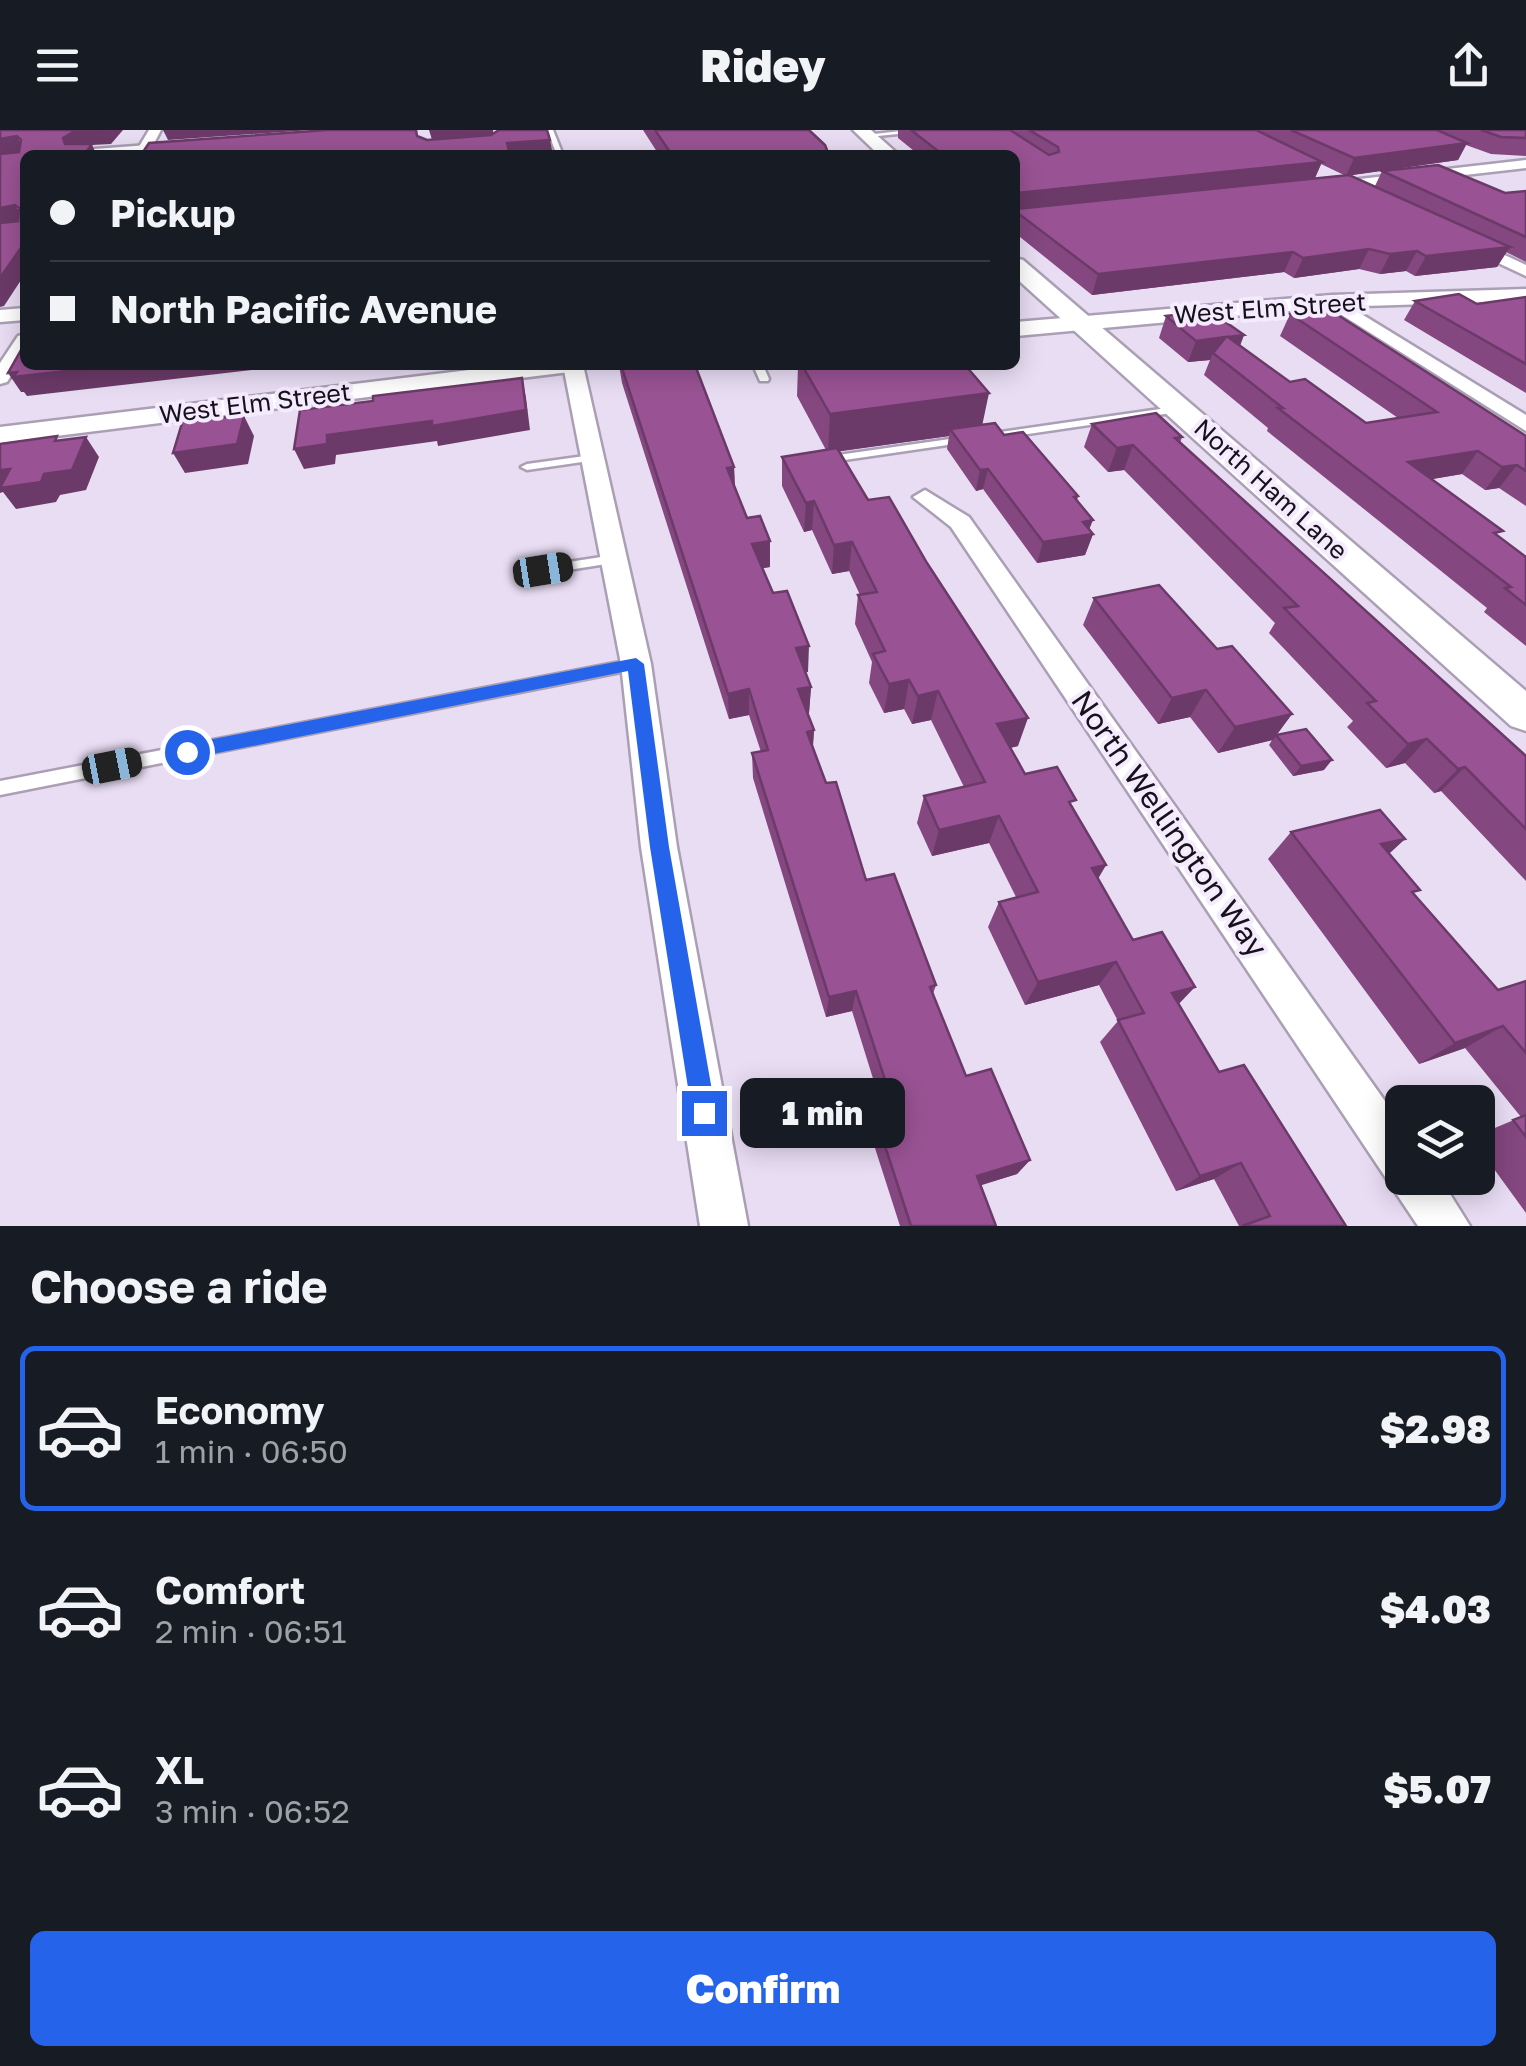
<!DOCTYPE html>
<meta charset="utf-8">
<style>
:root{--surface:#171b24;--page:#20242c;--text:#f1f3f6;--muted:#9ea1a6;--line:#363941;--accent:#2563eb}
body{margin:0;font-family:"Golos Text",sans-serif;background:var(--page);color:var(--text);height:100vh;display:flex;flex-direction:column;font-size:38px;white-space:nowrap}
*{box-sizing:border-box;margin:0}
p{font-size:32px;color:var(--muted)}
.icon{flex:none;width:55px;height:55px;fill:none;stroke:currentColor;stroke-width:2;stroke-linecap:round;stroke-linejoin:round}
.map{position:relative;height:1096px;overflow:hidden}
.drawer{display:flex;flex-direction:column;background:var(--surface);flex:1}
.drawer>*{flex:none}
.hud{position:absolute;left:20px;top:20px;width:1000px;height:220px;border-radius:15px;box-shadow:0 5px 25px #0003;display:grid;align-content:center;height:220px;padding:0 30px;background:var(--surface)}
.tools{position:absolute;left:1385px;top:955px;display:grid;gap:20px}
.tools a{display:grid;place-items:center;width:110px;height:110px;border-radius:15px;background:var(--surface);box-shadow:0 5px 25px #0003;font-size:50px}
.end{position:absolute;width:45px;height:45px;margin:-22px;border:12px solid #2563eb;background:#fff;box-shadow:0 0 0 5px #fff}
.from{border-radius:50%}
.bubble{position:absolute;height:70px;border-radius:15px;background:var(--surface);box-shadow:0 5px 25px #0003;font-size:32px;font-weight:800;line-height:70px;text-align:center}
.car{position:absolute;width:30px;height:60px;margin:-30px -15px;border-radius:12px;box-shadow:0 0 8px 2px #0007;background:linear-gradient(#222 24%,#8ab4d8 0 40%,#222 0 76%,#8ab4d8 0 86%,#222 0)}
.hud b{display:flex;align-items:center;gap:35px;height:95px;font-size:38px}
.hud b+b{border-top:2px solid var(--line)}
.hud i{width:25px;height:25px;background:var(--text)}
ul{padding:0;list-style:none}
li{display:flex;align-items:center;gap:30px;height:165px;margin:0 20px 15px;padding:0 10px;border:5px solid transparent;border-radius:15px}
li div{flex:1}
li b{display:block;font-size:38px}
li em{font-style:normal;font-weight:800}
li.on{border-color:var(--accent)}
li>.icon{width:90px;height:90px;stroke-width:1.5}
h2{padding:0 30px;font-size:45px;line-height:120px}
.button{display:flex;gap:20px;margin-top:auto;padding:20px 30px}
.button a{flex:1;height:115px;border-radius:15px;background:var(--accent);color:#fff;font-size:40px;font-weight:800;line-height:115px;text-align:center}
header{display:flex;justify-content:space-between;align-items:center;height:130px;padding:0 30px;background:var(--surface);font-size:45px;font-weight:800}
.map>svg:first-child{display:block}
.lines{fill:none;stroke-linecap:round;stroke-linejoin:round}
.service-casing{stroke:#aa9fb5;stroke-width:5}
.minor-casing{stroke:#aa9fb5;stroke-width:5}
.tertiary-casing{stroke:#aa9fb5;stroke-width:5}
.secondary-casing{stroke:#aa9fb5;stroke-width:5}
.service{fill:#fff;fill-rule:evenodd}
.minor{fill:#fff;fill-rule:evenodd}
.tertiary{fill:#fff;fill-rule:evenodd}
.secondary{fill:#fff;fill-rule:evenodd}
.wall{fill:#84477f;fill-rule:evenodd}
.shaded-wall{fill:#6b3a68}
.building{fill:#995394;stroke:#6b3a68;stroke-width:2.5}
.route{fill:#2563eb}
.labels{text-anchor:middle;stroke-width:8;stroke-linejoin:round;paint-order:stroke}
.far-street-label{font-size:25px;fill:#17121a;stroke:#f5ebfe}
.street-label{font-size:30px;fill:#17121a;stroke:#f5ebfe}
</style>
<header><svg class="icon" aria-label="menu" viewBox="0 0 24 24"><path d="M4 6h16M4 12h16M4 18h16"/></svg>Ridey<svg class="icon" aria-label="share" viewBox="0 0 24 24"><path d="M12 15V3M7 8l5-5 5 5M5 13v7h14v-7"/></svg></header>
<div class="map">
<svg width="1526" height="1096" viewBox="0 0 1526 1096">
<rect width="100%" height="100%" fill="#e9ddf4"/>
<g class="lines">
<defs>
<g id="service">
<path d="M547 0H553L563 25H557Z"/>
<path d="M910 0H938L868 7 865 5Z"/>
<path d="M753 235H763L769 249 768 251H760Z"/>
<path d="M1181 276 1186 279 1185 281 987 310 981 307 987 304Z"/>
<path d="M964 307 968 308V312L824 333 818 330 824 327Z"/>
<path d="M592 325 596 326V330L527 340 521 337 527 334Z"/>
<path d="M614 425 619 426 621 429 619 432 543 444 536 440 543 436Z"/>
<path d="M636 529 641 530 643 534 641 538 0 665V651Z"/>
</g>
<g id="minor">
<path d="M149 0H161L148 25H134Z"/>
<path d="M1526 30V38L1325 61 1318 57 1325 53Z"/>
<path d="M1466 107 1526 135V146L1460 115 1458 112Z"/>
<path d="M1332 166 1526 285V301L1326 175 1323 171Z"/>
<path d="M25 178V190L0 192V180Z"/>
<path d="M25 204V225L7 252 0 254V233L18 206Z"/>
<path d="M563 235H583L651 534 677 717 748 1096H700L641 717 621 534Z"/>
<path d="M925 360 969 387 1402 995V1048H1440L1470 1096H1418L951 397 913 367Z"/>
</g>
<g id="tertiary">
<path d="M189 12 194 14V20L73 25 81 20Z"/>
<path d="M1526 159V171L1332 177 1015 206V192L1332 165Z"/>
<path d="M511 235H581L569 242 0 313V297Z"/>
</g>
<g id="secondary">
<path d="M853 0H871L899 25H879Z"/>
<path d="M1015 128 1023 130 1526 561V601L1511 596 1015 147Z"/>
</g>
</defs>
<use href="#service" class="service-casing"/>
<use href="#minor" class="minor-casing"/>
<use href="#tertiary" class="tertiary-casing"/>
<use href="#secondary" class="secondary-casing"/>
<use href="#service" class="service"/>
<use href="#minor" class="minor"/>
<use href="#tertiary" class="tertiary"/>
<use href="#secondary" class="secondary"/>
</g>
<g class="wall">
<path d="M643 0H809L829 25H659Z"/>
<path d="M898 0H1526V26L1491 24 1466 15 1458 30 1351 45 1375 56 1382 41 1505 63 1526 61V132L1506 122 1497 137 1415 146 1406 141 1380 144 1359 139 1294 148 1284 142 1092 165 1015 103V25H919L898 8ZM1321 34 1344 45 1315 48Z"/>
<path d="M1526 167V263L1404 190 1415 171 1477 174Z"/>
<path d="M1290 184 1526 306V376L1499 358 1485 360 1462 344 1431 349 1499 407 1526 427V516L1484 482 1487 478 1267 301 1268 298 1204 245 1210 230 1188 232 1159 208 1166 186 1244 205 1240 216 1290 252 1366 293 1398 288 1280 206Z"/>
<path d="M619 235H695L734 337 735 358 747 388 770 437 763 438 808 542H805L811 557 809 583H807L814 600 813 617 826 653 866 750 936 855 933 864 966 946 1030 1030 1017 1044 980 1055 996 1096H900L866 990 871 973 880 971 852 881 826 887 753 648 752 623 761 622 749 585 729 589 622 253Z"/>
<path d="M798 235H965L982 295 1004 305 1078 366 1077 371 1089 400 1093 404 1085 425 1037 433 983 359 976 361 947 319 949 306 839 321 1018 616 1010 618 1025 644 1073 678 1106 735 1098 748 1133 810 1179 874 1219 942 1346 1096H1239L1214 1049 1176 1061 1100 912 1118 891 1099 855 1025 875 988 797 999 772 1016 767 989 713 932 726 917 693 924 666 964 657 931 590 912 594 904 579 884 583 869 553 872 532 855 494 858 465H860L849 441 832 444 812 400 804 402 782 356V327L826 320 797 266Z"/>
<path d="M1092 294 1182 307 1180 313 1526 626V751L1441 661 1434 663 1405 633 1386 638 1347 597 1353 591 1269 503 1275 493 1124 340 1108 342 1084 317Z"/>
<path d="M1094 468 1217 519 1292 584 1276 605 1324 640 1293 646 1269 615 1272 610 1218 623 1190 587 1158 594 1083 495Z"/>
<path d="M1291 702 1405 709 1389 723 1415 765 1498 860 1526 851V1083L1478 1017V1005L1521 987 1465 918 1419 934 1268 729Z"/>
</g>
<g class="shaded-wall">
<path d="M104 0H123L111 14 92 15 97 25H84L65 14 63 8 73 2Z"/>
<path d="M163 0H311L168 10Z"/>
<path d="M429 0H493L494 8 433 13Z"/>
<path d="M17 6 25 20 0 25V9Z"/>
<path d="M550 10 553 25H509L507 13Z"/>
<path d="M1467 13 1458 30 1346 46 1354 28Z"/>
<path d="M1322 32 1314 50 1015 81 1018 63Z"/>
<path d="M15 75 25 90 0 95V78Z"/>
<path d="M25 112V144L4 176 0 177V148Z"/>
<path d="M1510 117 1497 137 1415 146 1426 126Z"/>
<path d="M1369 119 1359 139 1294 148 1303 128Z"/>
<path d="M1417 121 1406 141 1380 144 1390 124Z"/>
<path d="M1293 122 1284 142 1092 165 1098 144Z"/>
<path d="M1244 205 1235 227 1219 229 1228 207Z"/>
<path d="M1226 207 1213 223 1210 230 1188 232 1196 211Z"/>
<path d="M120 235H295L27 266 24 262H21L8 243Z"/>
<path d="M522 248 526 268 530 300 438 316 437 311 336 325 335 334 304 339 294 319 327 305Z"/>
<path d="M989 263 981 301 950 299 949 306 828 323 830 284Z"/>
<path d="M244 286 254 306 248 334 185 343 173 323Z"/>
<path d="M86 307 99 327 86 360 60 365 56 372 16 379 3 362 0 363V340L10 339 44 344Z"/>
<path d="M1133 315 1124 340 1108 342 1117 318Z"/>
<path d="M1478 321 1462 344 1393 356 1408 332Z"/>
<path d="M1517 335 1499 358 1485 360 1502 337Z"/>
<path d="M734 337 735 362 727 338Z"/>
<path d="M988 339 983 359 976 361 980 340Z"/>
<path d="M814 371 812 400 804 402 806 373Z"/>
<path d="M1093 390 1087 405 1093 404 1085 425 1037 433 1043 412 1083 392Z"/>
<path d="M770 411V437L752 440V414Z"/>
<path d="M852 412 849 441 832 444 834 415Z"/>
<path d="M809 516 808 542 795 544 796 518Z"/>
<path d="M909 550 904 579 884 583 889 554Z"/>
<path d="M811 557 809 583 797 585 798 559Z"/>
<path d="M749 559V585L729 589 728 564Z"/>
<path d="M1206 560 1190 587 1158 594 1172 568Z"/>
<path d="M938 561 931 590 912 594 918 566Z"/>
<path d="M1292 584 1273 610 1218 623 1235 597Z"/>
<path d="M1028 588 1018 616 988 623 997 594Z"/>
<path d="M814 600 812 626 807 602Z"/>
<path d="M1427 609 1405 633 1386 638 1408 614Z"/>
<path d="M1332 630 1324 640 1293 646 1301 636Z"/>
<path d="M1465 637 1441 661 1434 663 1458 639Z"/>
<path d="M999 686 989 713 932 726 939 700Z"/>
<path d="M1405 709 1376 736 1381 714Z"/>
<path d="M1106 735 1091 761 1092 738Z"/>
<path d="M1116 832 1099 855 1025 875 1038 852Z"/>
<path d="M1195 857 1174 879 1172 863Z"/>
<path d="M856 861 852 881 826 887 829 867Z"/>
<path d="M1503 896 1465 918 1419 934 1455 913Z"/>
<path d="M1030 1030 1017 1044 966 1060 977 1046Z"/>
<path d="M1241 1033 1214 1049 1176 1061 1200 1046Z"/>
</g>
<g class="building">
<path d="M0 0H104L73 2 63 8 65 14H92L84 25H25V112L0 148V93L18 91 19 78 15 75 0 78V24L19 22 21 10 17 6 0 9Z"/>
<path d="M327 0H416L417 6 427 10 491 5 499 0H547L550 10 507 13 510 25H141L149 13Z"/>
<path d="M655 0H809L825 15 829 25H711L710 23 672 25Z"/>
<path d="M911 0H1010L1049 25 1059 22 1058 17 1029 0H1256L1322 32 1018 63 1016 79 1349 45 1510 117 1426 126 1417 121 1390 124 1369 119 1303 128 1293 122 1098 144 1015 81V25H943Z"/>
<path d="M1291 0H1437L1467 13 1354 28Z"/>
<path d="M1481 0H1526V8L1501 7Z"/>
<path d="M1438 35 1505 63 1526 61V107L1382 41Z"/>
<path d="M1459 164 1477 174 1526 167V234L1415 171Z"/>
<path d="M1330 180 1526 306V341L1517 335 1502 337 1478 321 1408 332 1503 401 1494 403 1526 427V475L1505 458 1511 457 1278 278H1283L1213 223 1226 207 1196 211 1166 186 1210 181 1244 205 1228 207 1290 252 1305 249 1366 293 1437 282 1290 184Z"/>
<path d="M25 213V235H120L13 247 17 242 8 243Z"/>
<path d="M621 235H695L734 337 727 338 747 388 760 386 770 411 752 414 773 463 787 461 809 516 796 518 811 557 798 559 814 600 807 602 826 653 836 652 866 750 894 744 936 855 930 857 966 946 991 939 1030 1030 977 1046 996 1096H911L871 973 891 968 856 861 829 867 752 623 768 620 749 559 728 564Z"/>
<path d="M802 235H965L989 263 830 284Z"/>
<path d="M522 248 526 280 432 296V291L327 305V314L294 319 300 280 373 271V266Z"/>
<path d="M1156 283 1182 307 1175 308 1526 626V699L1465 637 1458 639 1427 609 1408 614 1367 573 1376 571 1284 478 1298 476 1133 315 1117 318 1092 294Z"/>
<path d="M244 286 237 314 173 323 183 290Z"/>
<path d="M995 293 1004 305 1023 302 1078 366 1074 367 1093 390 1083 392 1093 404 1043 412 988 339 980 340 950 299Z"/>
<path d="M57 306 55 311 86 307 72 340 44 344 41 352 0 358 10 339 0 340V314Z"/>
<path d="M837 318 868 370 889 367 927 433 1028 588 997 594 1025 644 1057 637 1076 670 1069 672 1106 735 1092 738 1133 810 1162 802 1195 857 1172 863 1219 942 1244 935 1346 1096H1242L1270 1086 1241 1033 1200 1046 1118 890 1144 883 1116 832 1038 852 999 772 1038 762 999 686 939 700 924 666 985 652 938 561 918 566 909 550 889 554 873 524 885 521 858 465 877 462 852 412 834 415 814 371 806 373 782 327Z"/>
<path d="M1159 455 1217 519 1232 516 1292 584 1235 597 1206 560 1172 568 1094 468Z"/>
<path d="M1306 599 1332 630 1301 636 1276 605Z"/>
<path d="M1380 680 1405 709 1381 714 1420 760 1412 762 1498 860 1526 851V923L1503 896 1455 913 1291 702Z"/>
<path d="M1526 985V1007L1513 990Z"/>
</g>
<path class="route" d="M636 528 644 534 669 717 716 983 712 992 704 995 695 992 692 983 650 717 628 541 187 629 178 622 187 614Z"/>
<g class="labels">
<g class="far-street-label">
<text transform="translate(1270 178) rotate(-4)" y="9">West Elm Street</text>
<text transform="translate(255 273) rotate(-7)" y="9">West Elm Street</text>
<text transform="translate(1271 359) rotate(42)" y="9">North Ham Lane</text>
</g>
<g class="street-label">
<text transform="translate(1169 694) rotate(55)" y="10">North Wellington Way</text>
</g>
</g>
</svg>
<div class="tools">
<a><svg class="icon" aria-label="layers" viewBox="0 0 24 24"><path d="M12 4l9 5-9 5-9-5zM3 14l9 5 9-5"/></svg></a>
</div>
<i class="end from" style="left:187px;top:622px"></i>
<i class="end" style="left:704px;top:983px"></i>
<div class="bubble" style="left:740px;top:948px;width:165px">1 min</div>
<i class="car" style="left:543px;top:440px;rotate:81deg"></i>
<i class="car" style="left:112px;top:636px;rotate:79deg"></i>
<div class="hud">
<b><i class="from"></i>Pickup</b>
<b><i></i>North Pacific Avenue</b>
</div>
</div>
<section class="drawer">
<h2>Choose a ride</h2>
<ul>
<li class="on"><svg class="icon" aria-label="car" viewBox="0 0 24 24"><path d="M5 17H2v-5l4-1 3-4h7l3 4 3 1v5h-3M9 17h6M6 11h13"/><circle cx="7" cy="17" r="2"/><circle cx="17" cy="17" r="2"/></svg><div><b>Economy</b><p>1 min · 06:50</p></div><em>$2.98</em></li>
<li><svg class="icon" aria-label="car" viewBox="0 0 24 24"><path d="M5 17H2v-5l4-1 3-4h7l3 4 3 1v5h-3M9 17h6M6 11h13"/><circle cx="7" cy="17" r="2"/><circle cx="17" cy="17" r="2"/></svg><div><b>Comfort</b><p>2 min · 06:51</p></div><em>$4.03</em></li>
<li><svg class="icon" aria-label="car" viewBox="0 0 24 24"><path d="M5 17H2v-5l4-1 3-4h7l3 4 3 1v5h-3M9 17h6M6 11h13"/><circle cx="7" cy="17" r="2"/><circle cx="17" cy="17" r="2"/></svg><div><b>XL</b><p>3 min · 06:52</p></div><em>$5.07</em></li>
</ul>
<div class="button"><a>Confirm</a></div>
</section>
